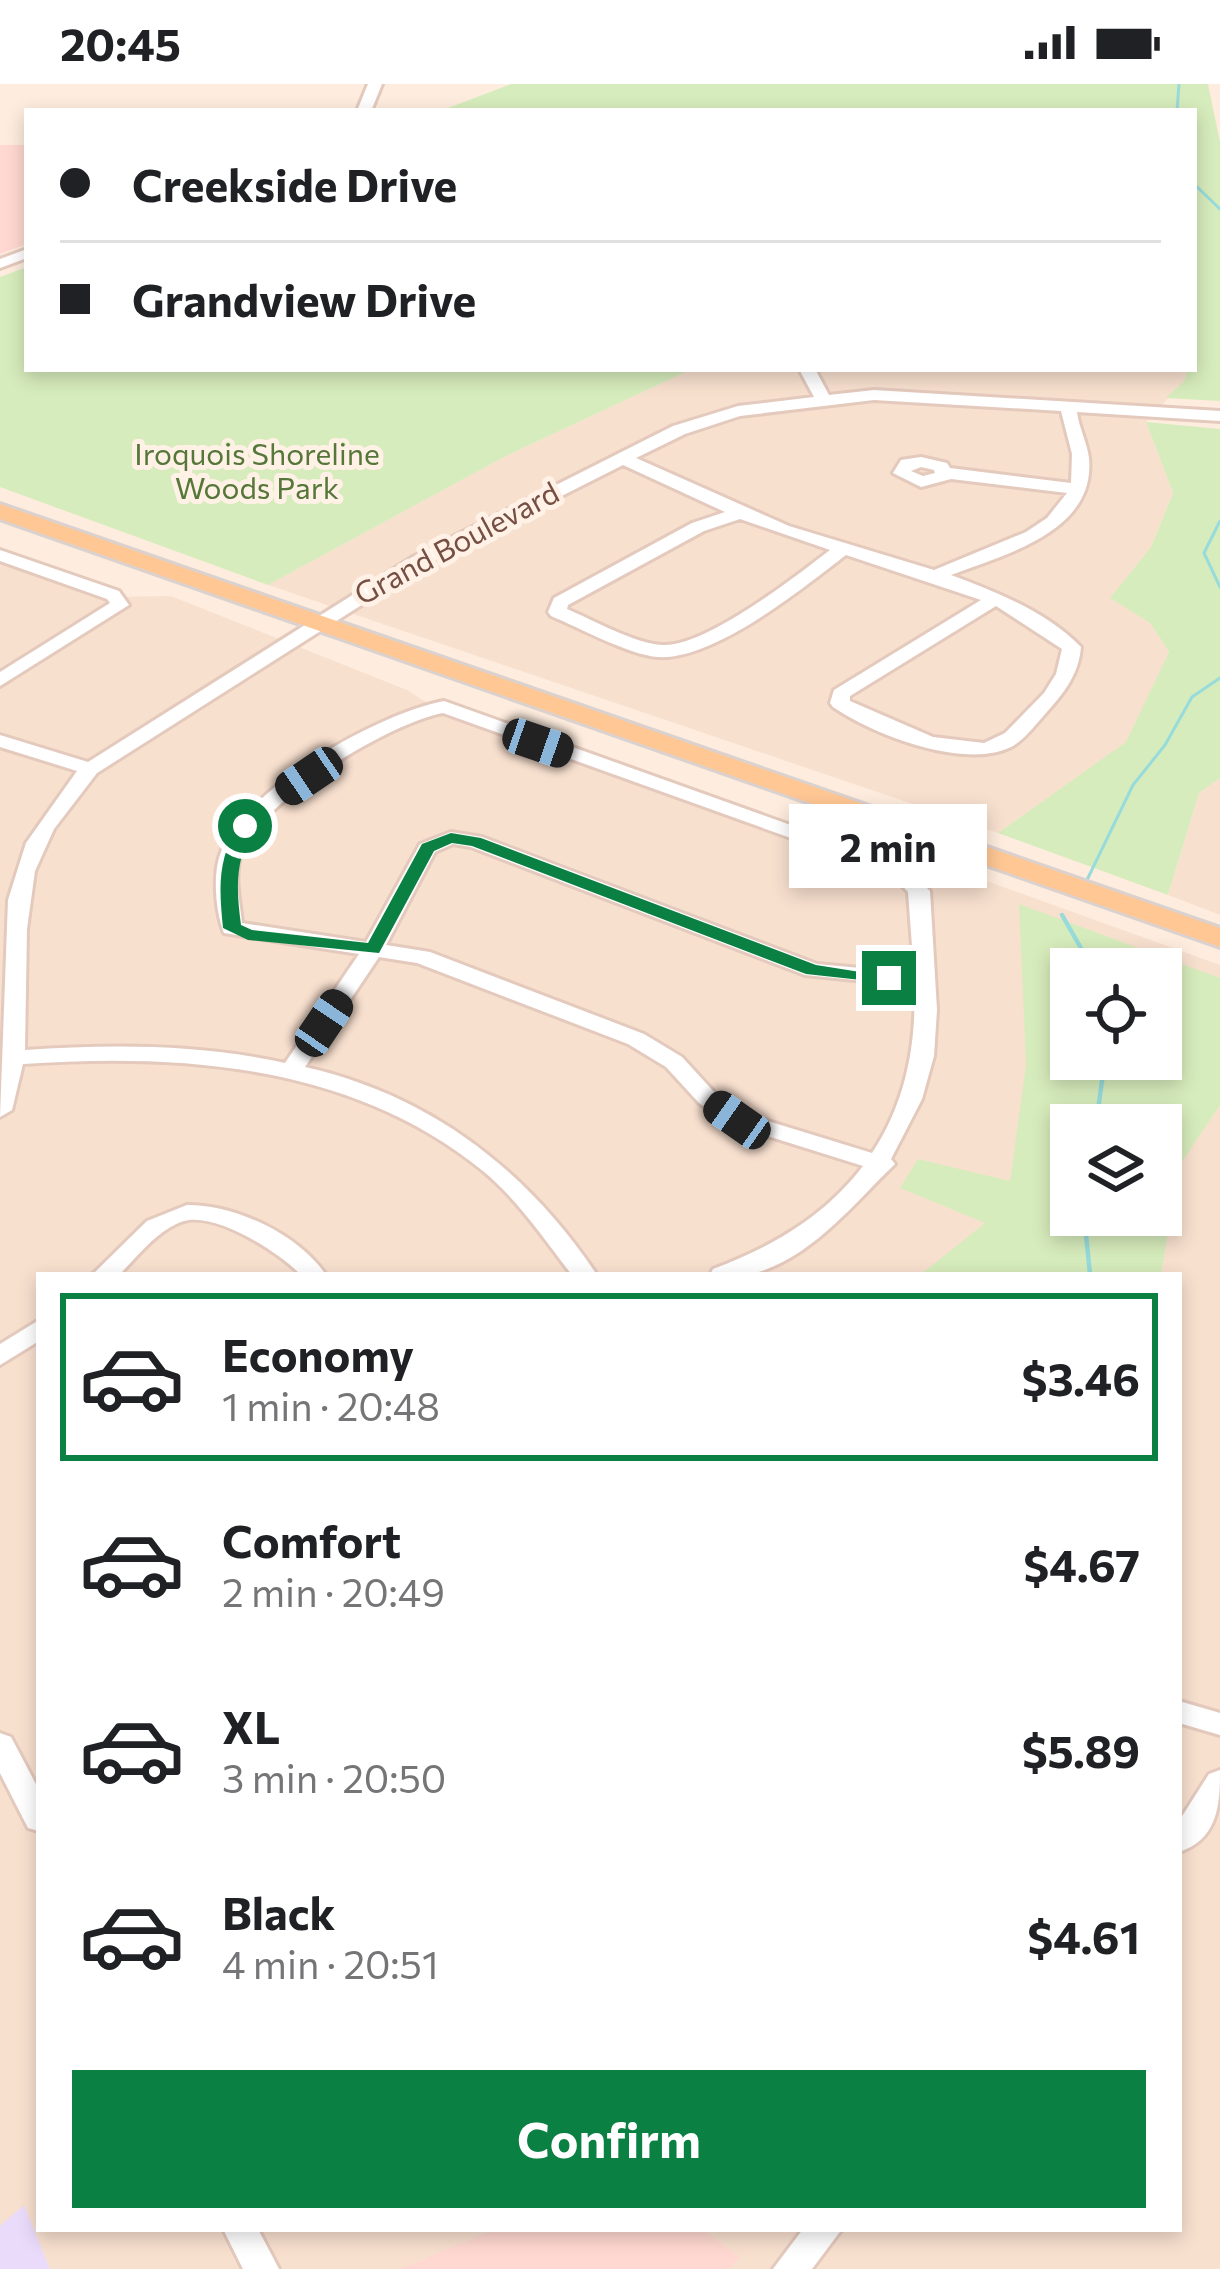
<!DOCTYPE html>
<meta charset="utf-8">
<style>
:root{--surface:#fff;--page:#f2f2f2;--text:#202124;--muted:#757577;--line:#e0e0e0;--accent:#0b8043}
body{margin:0;font-family:Commissioner,sans-serif;background:var(--page);color:var(--text);height:100vh;display:flex;flex-direction:column;font-size:45px;white-space:nowrap}
*{box-sizing:border-box;margin:0}
p{font-size:39px;color:var(--muted)}
.icon{flex:none;width:66px;height:66px;fill:none;stroke:currentColor;stroke-width:2;stroke-linecap:round;stroke-linejoin:round}
.map{position:relative;flex:1;overflow:hidden}
.panel{position:absolute;left:36px;top:1188px;width:1146px;height:960px;display:flex;flex-direction:column;background:var(--surface);border-radius:0px;box-shadow:0 6px 18px #0003}
.panel>*{flex:none}
.guide{position:absolute;left:24px;top:24px;width:1173px;height:264px;border-radius:0px;box-shadow:0 6px 18px #0003;display:grid;align-content:center;height:264px;padding:0 36px;background:var(--surface)}
.fabs{position:absolute;left:1050px;top:864px;display:grid;gap:24px}
.fabs a{display:grid;place-items:center;width:132px;height:132px;border-radius:0px;background:var(--surface);box-shadow:0 6px 18px #0003;font-size:60px}
.end{position:absolute;width:54px;height:54px;margin:-27px;border:15px solid #0b8043;background:#fff;box-shadow:0 0 0 6px #fff}
.from{border-radius:50%}
.bubble{position:absolute;height:84px;border-radius:0px;background:var(--surface);box-shadow:0 6px 18px #0003;font-size:39px;font-weight:700;line-height:84px;text-align:center}
.car{position:absolute;width:36px;height:72px;margin:-36px -18px;border-radius:15px;box-shadow:0 0 9px 3px #0007;background:linear-gradient(#222 24%,#8ab4d8 0 40%,#222 0 76%,#8ab4d8 0 86%,#222 0)}
.guide b{display:flex;align-items:center;gap:42px;height:114px;font-size:45px}
.guide b+b{border-top:3px solid var(--line)}
.guide i{width:30px;height:30px;background:var(--text)}
ul{padding:21px 0 0;list-style:none}
li{display:flex;align-items:center;gap:36px;height:168px;margin:0 24px 18px;padding:0 12px;border:6px solid transparent;border-radius:0px}
li div{flex:1}
li b{display:block;font-size:45px}
li em{font-style:normal;font-weight:700}
li.on{border-color:var(--accent)}
li>.icon{width:108px;height:108px;stroke-width:1.5}
.primary-button{display:flex;gap:24px;margin-top:auto;padding:24px 36px}
.primary-button a{flex:1;height:138px;border-radius:0px;background:var(--accent);color:#fff;font-size:48px;font-weight:700;line-height:138px;text-align:center}
.status{display:flex;justify-content:space-between;align-items:center;height:84px;padding:0 60px;background:var(--surface);direction:ltr}
.status svg{height:33px;fill:currentColor}
.map>svg:first-child{display:block}
.residential{fill:#f8e0cf;fill-rule:evenodd}
.commercial{fill:#ffd8d1}
.education{fill:#eadbfa}
.green{fill:#d7ecbc;fill-rule:evenodd}
.lines{fill:none;stroke-linecap:round;stroke-linejoin:round}
.stream-far1{stroke:#97dbdb;stroke-width:3}
.stream{stroke:#97dbdb;stroke-width:4.5}
.minor-casing{stroke:#e4c9bd;stroke-width:6}
.major-casing{stroke:#dbd1ce;stroke-width:6}
.minor{fill:#fff;fill-rule:evenodd}
.major{fill:#ffc794;fill-rule:evenodd}
.route{fill:#0b8043}
.labels{text-anchor:middle;stroke-width:10;stroke-linejoin:round;paint-order:stroke}
.far-park-label{font-size:30px;fill:#557739;stroke:#fff1e6}
.far-street-label{font-size:30px;fill:#764f44;stroke:#fff1e6}
</style>
<div class="status"><b>20:45</b><svg viewBox="0 0 49 12"><path d="M0 12V9h3v3zM5 12V6h3v6zM10 12V3h3v9zM15 12V0h3v12zM26 1h20v11H26zM47 4h2v5h-2z"/></svg></div>
<div class="map">
<svg width="1220" height="2185" viewBox="0 0 1220 2185">
<rect width="100%" height="100%" fill="#feedde"/>
<g class="residential">
<path d="M692 285H1187L1185 296 1146 338 1173 409 1151 463 1111 514 1150 539 1169 568 1127 658 998 749 268 501 506 372Z"/>
<path d="M0 477 103 513 171 512 407 606 446 631 883 789 931 777 1220 881V2185H50L24 2122 0 2142ZM1071 885H1161V975H1071ZM1071 1041H1161V1131H1071ZM39 1191H1179V2145H39Z"/>
<path d="M1220 694V831L1168 811 1199 709Z"/>
</g>
<g class="commercial">
<path d="M0 61H27V160L0 170Z"/>
<path d="M496 2145H701L740 2173 730 2185H400Z"/>
</g>
<path class="education" d="M24 2121 50 2185H0V2142Z"/>
<g class="green">
<path d="M511 0H1208L1220 58V317L1166 314 1185 296 1187 285H1194V27H440Z"/>
<path d="M27 183V285H692L506 372 268 501 0 403V193Z"/>
<path d="M1146 338 1220 345V694L1199 709 1168 811 998 749 1126 658 1169 568 1150 539 1110 514 1151 463 1173 409Z"/>
<path d="M1019 820 1220 894V1021L1179 1082 1161 1191H920L985 1139 900 1104 918 1075 1010 1097 1026 981ZM1071 885H1161V975H1071ZM1161 1041V1131H1071V1041Z"/>
</g>
<g class="lines">
<g class="stream-far1">
<path d="M1177 27 1179 0"/>
<path d="M1194 100 1220 125"/>
<path d="M1220 437 1204 469 1220 503"/>
<path d="M1086 798 1133 701 1165 661 1192 613 1220 594"/>
</g>
<g class="stream">
<path d="M1062 831 1093 885"/>
<path d="M1096 1041 1105 975"/>
<path d="M1084 1131 1090 1190"/>
</g>
<defs>
<g id="minor">
<path d="M368 0H382L371 27H357Z"/>
<path d="M27 165V174L0 184V175Z"/>
<path d="M799 285H815L829 311 874 306 1220 327V337L1077 328C1079 344 1087 358 1089 374 1096 447 1007 470 951 491 997 508 1047 528 1081 563 1079 590 1064 609 1046 629 1036 640 1026 654 1013 662 966 687 874 651 833 623L830 619 834 606 981 516 846 471C802 505 713 577 657 573 627 570 580 544 551 532L548 528 554 514 692 439 725 428 623 381 423 482 97 689 54 745 35 787 27 845 25 966C112 960 200 960 285 979L359 870 224 849C216 829 213 795 219 774 238 707 379 629 444 617L905 782 930 807 937 926 934 972 922 1015 891 1075 895 1080C854 1119 809 1178 747 1191 736 1193 721 1191 710 1191L713 1185C772 1163 824 1133 863 1082L729 1040 699 1019 666 983 628 960 417 879 379 873 305 983C430 1011 527 1086 597 1191H572C544 1155 518 1116 483 1087 353 981 184 969 23 980L12 1026 0 1033 8 816 26 759 77 687 0 663V651L88 678 411 474 673 342 738 322 814 313ZM874 316 1061 327 1072 370 1071 399 950 384 947 379 921 373 901 376 893 389 921 403 951 395 1067 409 1047 434 1026 448 934 486 789 442 636 374 685 350 740 332ZM921 383 934 386 935 389 923 392 911 387ZM740 435 830 466C795 493 704 564 662 561 636 560 593 536 567 525L568 521 704 447ZM996 522 1062 565 1056 590 1044 609 1005 649 984 659 933 653 850 617V612ZM443 629 891 790 908 808 914 889 817 880 482 753 451 748 420 760 366 858 242 839C240 818 234 794 240 773 256 719 389 639 443 629ZM453 760 471 763 805 891 914 902C917 960 905 1020 872 1069L745 1030 715 1009 682 973 644 950 430 868 386 861 435 768Z"/>
<path d="M0 466 119 507 129 521 0 602V588L110 519 107 515 0 477Z"/>
<path d="M187 1121C236 1121 298 1150 326 1191H301C279 1168 216 1128 184 1137 158 1145 137 1173 119 1191H92L147 1137Z"/>
<path d="M39 1236V1257L0 1281V1260Z"/>
<path d="M1179 1617 1220 1629V1651L1179 1639Z"/>
<path d="M0 1649 11 1653 39 1706V1747L28 1744 0 1689Z"/>
<path d="M1220 1686C1220 1721 1218 1755 1179 1768V1737L1209 1690Z"/>
<path d="M223 2145H258L279 2185H243Z"/>
<path d="M803 2145H842L812 2185H773Z"/>
</g>
<path id="major" d="M0 420 1220 844V863L0 435Z"/>
</defs>
<use href="#minor" class="minor-casing"/>
<use href="#major" class="major-casing"/>
<use href="#minor" class="minor"/>
<use href="#major" class="major"/>
</g>
<path class="route" d="M240 739 254 742C235 777 236 803 241 841L252 846 368 859 422 760 451 749 481 754 816 881 898 894 889 899 806 890 472 762 452 759 434 767 379 869 248 856 223 844C219 803 217 775 240 739Z"/>
<g class="labels">
<g class="far-park-label">
<text x="257" y="381">Iroquois Shoreline<tspan x="257" dy="34">Woods Park</tspan></text>
</g>
<g class="far-street-label">
<text transform="translate(457 460) rotate(-28)" y="10">Grand Boulevard</text>
</g>
</g>
</svg>
<div class="fabs">
<a><svg class="icon" aria-label="locate" viewBox="0 0 24 24"><circle cx="12" cy="12" r="6"/><path d="M12 2v4M12 18v4M2 12h4M18 12h4"/></svg></a>
<a><svg class="icon" aria-label="layers" viewBox="0 0 24 24"><path d="M12 4l9 5-9 5-9-5zM3 14l9 5 9-5"/></svg></a>
</div>
<i class="end from" style="left:245px;top:742px"></i>
<i class="end" style="left:889px;top:894px"></i>
<div class="bubble" style="left:789px;top:720px;width:198px">2 min</div>
<i class="car" style="left:538px;top:659px;rotate:109deg"></i>
<i class="car" style="left:309px;top:692px;rotate:236deg"></i>
<i class="car" style="left:324px;top:939px;rotate:34deg"></i>
<i class="car" style="left:737px;top:1036px;rotate:305deg"></i>
<div class="guide">
<b><i class="from"></i>Creekside Drive</b>
<b><i></i>Grandview Drive</b>
</div>
<section class="panel">
<ul>
<li class="on"><svg class="icon" aria-label="car" viewBox="0 0 24 24"><path d="M5 17H2v-5l4-1 3-4h7l3 4 3 1v5h-3M9 17h6M6 11h13"/><circle cx="7" cy="17" r="2"/><circle cx="17" cy="17" r="2"/></svg><div><b>Economy</b><p>1 min · 20:48</p></div><em>$3.46</em></li>
<li><svg class="icon" aria-label="car" viewBox="0 0 24 24"><path d="M5 17H2v-5l4-1 3-4h7l3 4 3 1v5h-3M9 17h6M6 11h13"/><circle cx="7" cy="17" r="2"/><circle cx="17" cy="17" r="2"/></svg><div><b>Comfort</b><p>2 min · 20:49</p></div><em>$4.67</em></li>
<li><svg class="icon" aria-label="car" viewBox="0 0 24 24"><path d="M5 17H2v-5l4-1 3-4h7l3 4 3 1v5h-3M9 17h6M6 11h13"/><circle cx="7" cy="17" r="2"/><circle cx="17" cy="17" r="2"/></svg><div><b>XL</b><p>3 min · 20:50</p></div><em>$5.89</em></li>
<li><svg class="icon" aria-label="car" viewBox="0 0 24 24"><path d="M5 17H2v-5l4-1 3-4h7l3 4 3 1v5h-3M9 17h6M6 11h13"/><circle cx="7" cy="17" r="2"/><circle cx="17" cy="17" r="2"/></svg><div><b>Black</b><p>4 min · 20:51</p></div><em>$4.61</em></li>
</ul>
<div class="primary-button"><a>Confirm</a></div>
</section>
</div>
